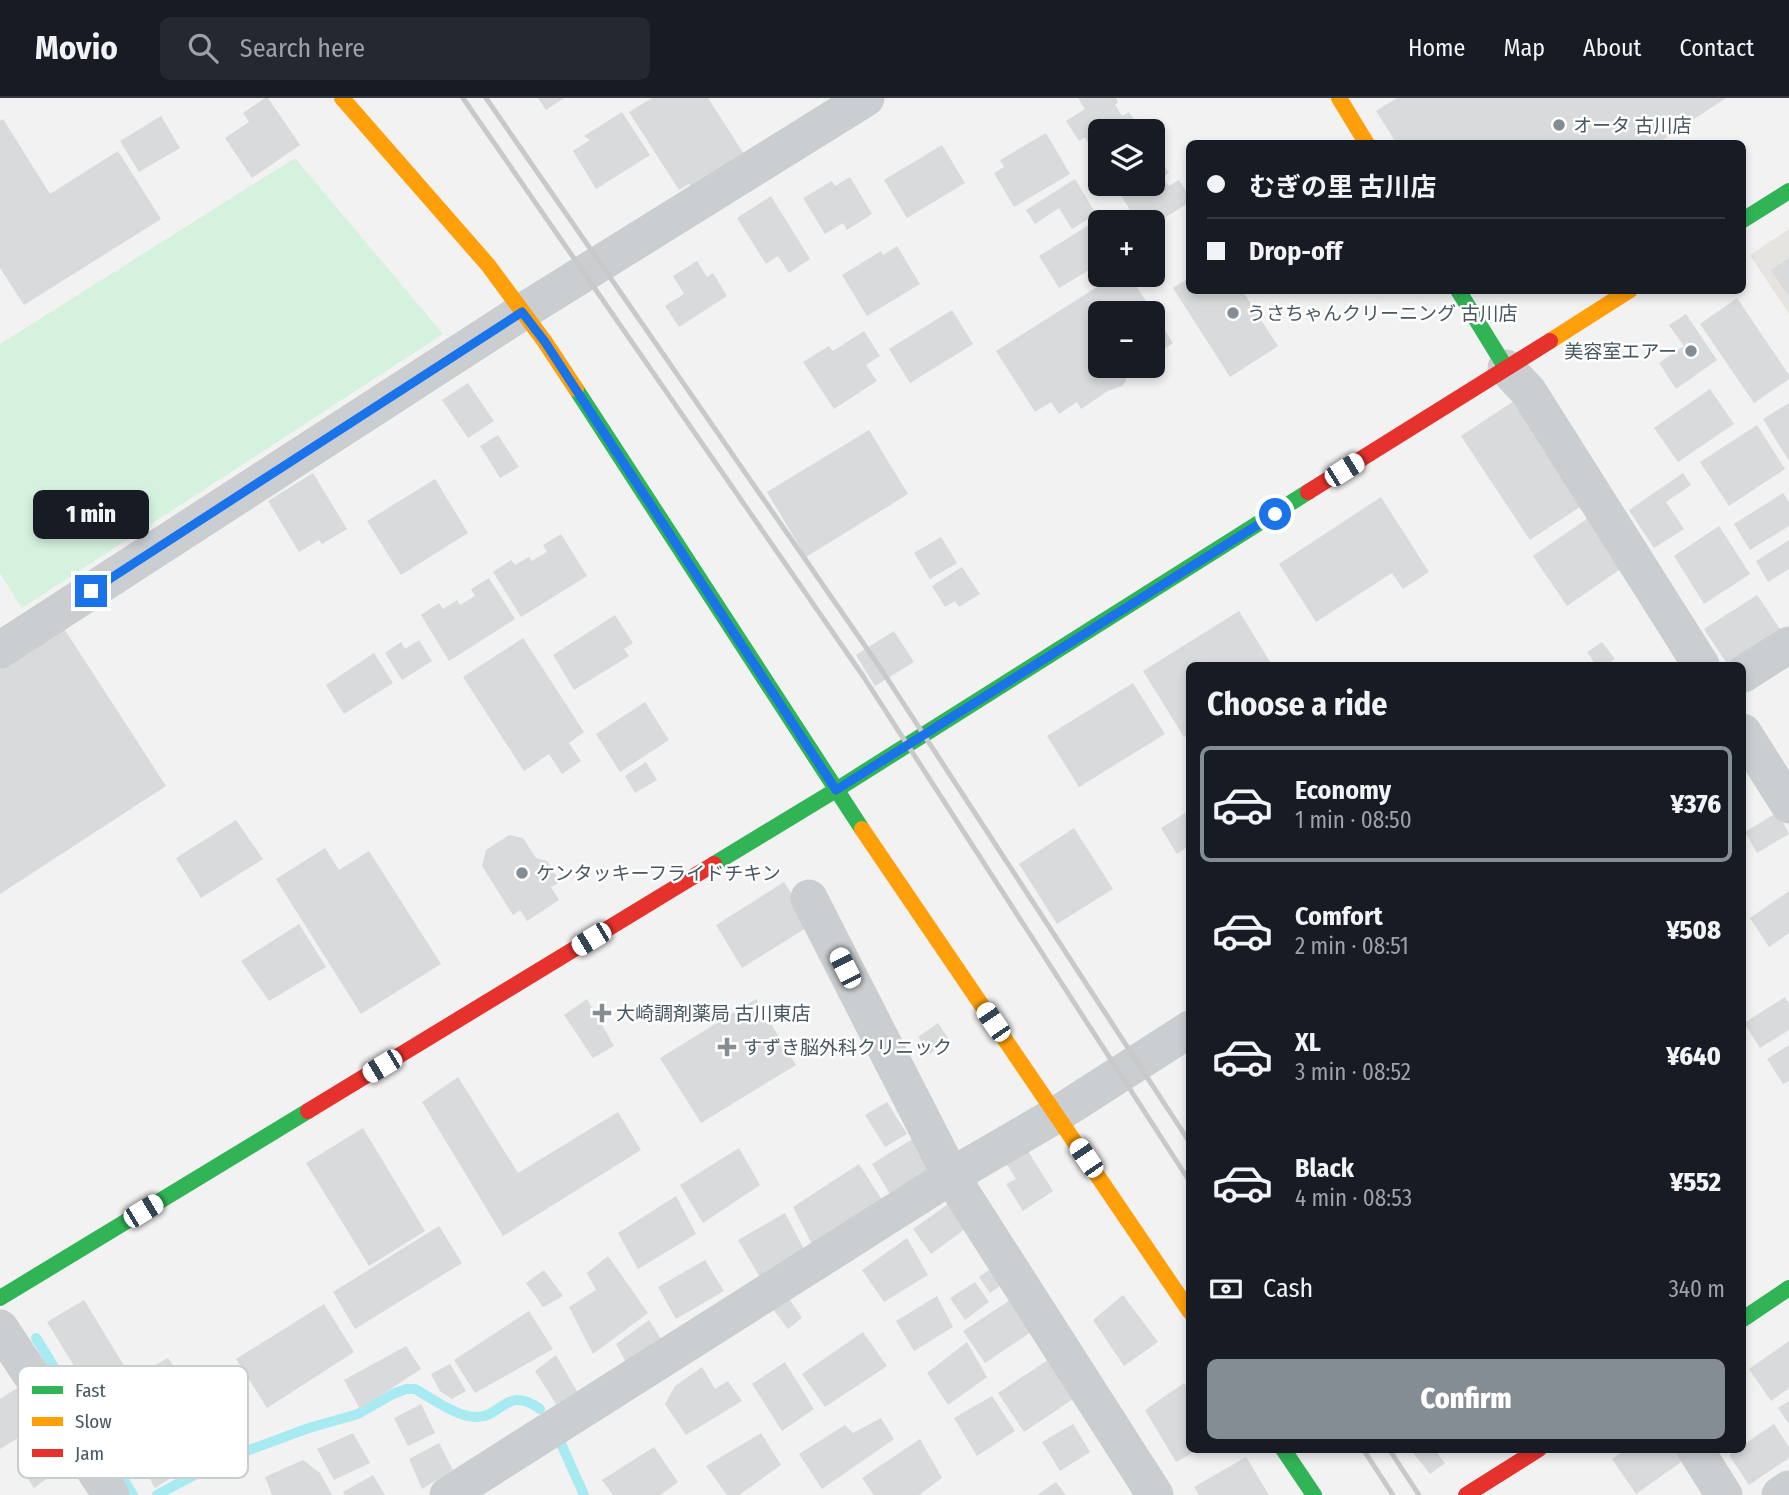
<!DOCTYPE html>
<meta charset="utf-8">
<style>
:root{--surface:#171b24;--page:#242831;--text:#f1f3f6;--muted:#9ea1a6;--line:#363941;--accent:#848d93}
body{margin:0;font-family:"Fira Sans Condensed","Noto Sans JP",sans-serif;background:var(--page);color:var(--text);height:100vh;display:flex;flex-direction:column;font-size:26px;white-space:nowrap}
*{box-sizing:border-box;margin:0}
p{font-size:23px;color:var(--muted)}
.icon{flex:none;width:38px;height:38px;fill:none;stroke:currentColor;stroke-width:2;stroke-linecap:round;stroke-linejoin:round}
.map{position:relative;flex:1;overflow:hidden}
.side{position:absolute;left:1186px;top:564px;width:560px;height:791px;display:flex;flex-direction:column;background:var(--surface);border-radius:10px;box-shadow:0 4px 10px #0003}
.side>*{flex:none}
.top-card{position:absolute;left:1186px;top:42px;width:560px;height:154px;border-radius:10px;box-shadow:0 4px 10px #0003;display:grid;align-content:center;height:154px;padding:0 21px;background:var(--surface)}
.controls{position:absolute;left:1088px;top:21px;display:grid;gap:14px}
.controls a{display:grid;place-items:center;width:77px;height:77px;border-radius:10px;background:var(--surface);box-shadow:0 4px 10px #0003;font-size:35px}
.end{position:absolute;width:32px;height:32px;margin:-16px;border:9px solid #1a73e8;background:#fff;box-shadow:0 0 0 4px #fff}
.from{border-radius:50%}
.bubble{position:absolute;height:49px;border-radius:10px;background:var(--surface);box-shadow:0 4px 10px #0003;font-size:23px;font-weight:800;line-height:49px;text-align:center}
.car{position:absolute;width:21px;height:42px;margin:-21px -10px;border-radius:9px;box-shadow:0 0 5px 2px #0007;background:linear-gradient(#fff 24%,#345 0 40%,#fff 0 76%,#345 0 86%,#fff 0)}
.top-card b{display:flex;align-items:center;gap:24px;height:66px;font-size:26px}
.top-card b+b{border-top:2px solid var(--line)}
.top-card i{width:18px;height:18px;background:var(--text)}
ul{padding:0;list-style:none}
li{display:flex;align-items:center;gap:21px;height:116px;margin:0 14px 10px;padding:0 7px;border:4px solid transparent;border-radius:10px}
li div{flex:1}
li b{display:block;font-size:26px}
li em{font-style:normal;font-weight:800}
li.current{border-color:var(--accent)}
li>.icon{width:63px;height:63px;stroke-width:1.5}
h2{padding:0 21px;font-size:32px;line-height:84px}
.pay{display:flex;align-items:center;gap:18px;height:77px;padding:0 21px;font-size:26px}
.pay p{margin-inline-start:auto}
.primary-button{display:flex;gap:14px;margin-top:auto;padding:14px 21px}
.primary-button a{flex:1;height:80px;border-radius:10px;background:var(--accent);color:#fff;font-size:28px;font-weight:800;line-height:80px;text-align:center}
header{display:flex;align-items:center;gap:42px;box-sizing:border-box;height:98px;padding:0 35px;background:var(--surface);border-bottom:2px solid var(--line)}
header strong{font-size:33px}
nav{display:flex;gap:38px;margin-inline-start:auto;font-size:24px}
.search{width:490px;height:63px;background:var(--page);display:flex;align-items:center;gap:18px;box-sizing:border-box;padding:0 24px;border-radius:10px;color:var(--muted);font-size:26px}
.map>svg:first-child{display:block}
.commercial{fill:#e6e4e0}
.green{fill:#d5f2de}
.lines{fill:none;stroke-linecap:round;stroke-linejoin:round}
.stream{stroke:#a8eaf1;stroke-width:10}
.building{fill:#d8dadb;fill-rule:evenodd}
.street{stroke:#cbced1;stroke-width:37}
.fast{stroke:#30b455;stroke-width:16}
.slow{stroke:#ff9f0a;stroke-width:16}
.jam{stroke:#e5322d;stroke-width:16}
.rail{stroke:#c7c9cb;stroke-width:5}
.route{stroke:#1a73e8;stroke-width:9}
.poi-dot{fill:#848d93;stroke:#fff;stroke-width:2.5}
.labels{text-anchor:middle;stroke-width:5;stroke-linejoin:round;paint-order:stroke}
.poi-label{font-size:19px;fill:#485760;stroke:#fff;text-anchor:start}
.key{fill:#fff;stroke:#c8cdcf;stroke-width:2}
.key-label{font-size:19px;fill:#485760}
</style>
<header>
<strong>Movio</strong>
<div class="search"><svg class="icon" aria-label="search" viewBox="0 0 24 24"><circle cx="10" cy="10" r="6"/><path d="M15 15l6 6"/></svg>Search here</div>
<nav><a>Home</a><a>Map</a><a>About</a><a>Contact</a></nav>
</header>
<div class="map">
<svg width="1789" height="1397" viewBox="0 0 1789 1397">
<rect width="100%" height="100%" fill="#f2f2f2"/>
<path class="commercial" d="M1789 131V216L1750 157Z"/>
<path class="green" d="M295 60 443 236 22 510 0 475V246Z"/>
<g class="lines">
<g class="stream">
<path d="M36 1240 133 1397"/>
<path d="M559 1341 584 1397"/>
<path d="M157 1397 222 1362 309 1330 358 1316 393 1296 406 1291H415C432 1300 455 1318 475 1319 501 1321 506 1286 540 1311"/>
</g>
</g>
<g class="building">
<path d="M265 0H268L300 47 252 80 225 40 249 24 243 15Z"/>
<path d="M538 0H564L546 12Z"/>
<path d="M652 0H708L744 56 694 89 689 86 679 92 629 14Z"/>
<path d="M1078 0H1116L1118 4 1115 7 1122 18 1129 14 1141 33H1101V65L1085 39 1079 43 1066 23 1085 11Z"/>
<path d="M1397 0H1726L1656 46H1397L1376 13Z"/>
<path d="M622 14 650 57 596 91 573 53 590 42 584 38Z"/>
<path d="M161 18 180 50 139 74 120 43Z"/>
<path d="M3 21 50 96 118 53 161 121 24 207 0 170V23Z"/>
<path d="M1046 35 1070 76 1014 109 994 75 1004 69 1000 62Z"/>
<path d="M942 47 965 85 907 120 884 82Z"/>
<path d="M1157 56 1169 75 1163 79 1169 88 1179 82 1190 99V104L1153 127V124H1132L1126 114 1130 112 1114 86H1153V58Z"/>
<path d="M850 79 872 116 847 132 843 125 825 136 803 100 832 83 835 88Z"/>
<path d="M1075 81 1096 116 1072 131 1059 110 1035 126 1026 112Z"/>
<path d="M771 98 810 161 789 175 778 158 766 166 737 120Z"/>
<path d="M1102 119 1105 124H1101V165L1059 190 1039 158Z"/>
<path d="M897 148 920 186 867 218 842 177 881 153 883 157Z"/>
<path d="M1789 160V199L1771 172Z"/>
<path d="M697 163 707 179 713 175 727 198 679 229 665 208 684 196 673 178Z"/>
<path d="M1116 177H1129L1173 245 1156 256 1162 266 1143 278 1126 274V283L1122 288 1108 293 1081 311 1077 304 1059 316 1051 304 1035 314 996 253ZM1101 215H1153V268H1101Z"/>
<path d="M1190 179V192H1242L1278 248 1230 279 1173 190Z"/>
<path d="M1737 200 1789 277V281L1754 305 1700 226Z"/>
<path d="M952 212 973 246 910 285 889 251Z"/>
<path d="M1686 216 1717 262 1676 291 1659 265 1684 248 1669 227Z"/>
<path d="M864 233 880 258 866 267 877 283 834 311 803 264 829 248 833 253Z"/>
<path d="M468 285 494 323 468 340 442 302Z"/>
<path d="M1710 291 1734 326 1678 364 1654 330Z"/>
<path d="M1520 299 1589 403 1530 442 1461 338Z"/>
<path d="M1789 305V363L1763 321Z"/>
<path d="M1757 327 1785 371 1729 408 1700 364Z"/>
<path d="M869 332 908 396 806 459 767 394Z"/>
<path d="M498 337 519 369 500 380 480 348Z"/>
<path d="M313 375 347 431 322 446 319 442 299 454 268 403Z"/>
<path d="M1683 375 1691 387 1666 404 1684 431 1654 450 1629 412Z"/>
<path d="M435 381 468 435 401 477 367 423Z"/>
<path d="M1783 395 1789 404V428L1750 452 1734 426Z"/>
<path d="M1381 399 1429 474 1403 491 1392 475 1316 524 1279 466Z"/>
<path d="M1591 418 1625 468 1567 508 1533 458Z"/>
<path d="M1719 428 1750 476 1704 506 1674 458Z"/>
<path d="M561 436 587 478 521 519 493 474 511 462 515 467 529 459 532 463 547 454 543 447Z"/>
<path d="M941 439 957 465 930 481 914 455Z"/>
<path d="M1789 442V471L1768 484 1756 463Z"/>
<path d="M962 469 980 496 959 509 955 503 945 509 932 488Z"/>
<path d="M489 480 515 521 449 563 421 517 439 505 443 511 457 502 460 507 475 498 471 491Z"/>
<path d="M1757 497 1784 537 1728 567 1704 531Z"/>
<path d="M1239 513 1272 567H1190V636L1184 639 1143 573Z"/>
<path d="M615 517 633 545 624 551 629 558 574 592 553 557Z"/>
<path d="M63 529 166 688 0 796V571Z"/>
<path d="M894 533 914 564 875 588 856 557Z"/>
<path d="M523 540 584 634 569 645 581 663 562 676 549 656 524 673 463 579Z"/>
<path d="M419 542 432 563 402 582 385 555 401 544 405 551Z"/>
<path d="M1602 544 1615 561 1606 567H1596L1587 554Z"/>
<path d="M374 555 393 585 344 616 326 587Z"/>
<path d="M1133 585 1165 636 1079 689 1047 638Z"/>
<path d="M645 604 669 642 620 674 596 636Z"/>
<path d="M646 664 657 682 635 695 625 678Z"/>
<path d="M1190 712V747L1177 756 1161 730Z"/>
<path d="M1778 714 1789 736 1757 755 1745 734Z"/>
<path d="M236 722 263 761 201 800 176 760Z"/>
<path d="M1074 730 1113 791 1057 826 1019 766Z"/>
<path d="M509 737 523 740 536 760 547 763 560 784 551 789 559 802 527 823 520 812 513 817 482 768 486 752Z"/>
<path d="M325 750 339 772 369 753 441 866 361 916 276 781Z"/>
<path d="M784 784 811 827 742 870 716 827Z"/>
<path d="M1789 793V835L1769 849 1750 820Z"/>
<path d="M299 826 326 869 269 903 241 863Z"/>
<path d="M1785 899 1789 906V932L1760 950 1744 925Z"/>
<path d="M587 901 614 948 593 960 564 917Z"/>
<path d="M756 901 796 967 701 1025 660 960Z"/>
<path d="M938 925 948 940 930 956 918 939Z"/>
<path d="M1789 947V983L1783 986 1767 961Z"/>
<path d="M458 979 518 1075 618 1014 641 1052 503 1138 422 1004Z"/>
<path d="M887 1004 907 1036 885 1049 865 1017Z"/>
<path d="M363 1030 425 1133 369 1168 306 1065Z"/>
<path d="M914 1040 932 1070 890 1096 872 1066Z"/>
<path d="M739 1050 760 1087 703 1125 680 1087Z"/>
<path d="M1026 1050 1053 1093 1023 1113 1006 1086 1016 1081 1004 1062Z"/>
<path d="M859 1066 884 1105 814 1150 793 1109Z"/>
<path d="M676 1098 696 1136 638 1171 618 1135Z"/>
<path d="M954 1102 972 1126 931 1156 913 1131Z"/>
<path d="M785 1115 805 1153 761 1181 738 1142Z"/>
<path d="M439 1128 462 1165 355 1231 333 1194Z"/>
<path d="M907 1140 928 1177 884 1204 862 1172Z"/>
<path d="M608 1158 648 1215 593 1256 569 1209 596 1192 587 1175Z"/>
<path d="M705 1162 724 1193 676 1221 658 1189Z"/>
<path d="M998 1166 1009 1182 990 1195 979 1179Z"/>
<path d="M544 1172 563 1198 543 1209 526 1185Z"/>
<path d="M975 1184 989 1204 965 1222 950 1200Z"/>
<path d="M1019 1196 1040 1228 985 1265 963 1233Z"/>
<path d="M1123 1197 1158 1244 1124 1268 1093 1222Z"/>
<path d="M937 1198 953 1229 914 1253 896 1223Z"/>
<path d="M788 1199 802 1220 788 1231 772 1210Z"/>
<path d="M84 1202 126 1271 92 1297 47 1224Z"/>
<path d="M324 1206 354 1254 267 1310 236 1261Z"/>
<path d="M529 1213 553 1251 475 1295 454 1262Z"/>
<path d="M649 1222 664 1246 628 1268 616 1246Z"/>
<path d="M863 1234 887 1268 825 1309 802 1276Z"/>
<path d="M1789 1243V1290L1771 1303 1749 1271Z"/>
<path d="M967 1244 987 1279 948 1307 927 1275Z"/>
<path d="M406 1248 421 1271 360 1311 344 1282Z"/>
<path d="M1057 1256 1082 1295 1024 1334 998 1295Z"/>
<path d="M556 1257 578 1295 556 1306 535 1273Z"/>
<path d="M168 1260 183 1283 147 1304 131 1280Z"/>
<path d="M785 1264 814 1311 782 1333 752 1286Z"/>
<path d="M450 1266 466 1293 452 1301 440 1293 431 1276Z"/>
<path d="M702 1269 715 1291 728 1283 742 1303 686 1337 665 1306 675 1288Z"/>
<path d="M1184 1285 1190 1294V1351H1200L1176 1364 1145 1312Z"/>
<path d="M22 1287 44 1324 0 1351V1301Z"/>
<path d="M992 1298 1015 1333 977 1358 954 1320Z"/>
<path d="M1789 1303V1326L1778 1310Z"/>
<path d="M196 1305 223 1346 155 1390 130 1347Z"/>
<path d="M421 1306 435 1335 408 1348 394 1320Z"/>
<path d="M881 1320 894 1341 822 1391 799 1356 845 1327 853 1335Z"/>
<path d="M1073 1326 1090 1354 1060 1373 1042 1344Z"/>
<path d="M1774 1326 1789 1349V1360L1749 1387 1729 1357 1737 1351H1743V1347Z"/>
<path d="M353 1335 370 1365 334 1382 317 1351Z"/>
<path d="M761 1335 781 1367 739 1397H727L706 1368Z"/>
<path d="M920 1341 942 1380 919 1397H874L862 1380Z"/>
<path d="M439 1345 453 1372 422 1391 409 1361Z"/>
<path d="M43 1349 57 1373 34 1390 17 1364Z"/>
<path d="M654 1349 678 1384 660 1397H613L602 1382Z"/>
<path d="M1410 1351H1434L1445 1365 1430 1376Z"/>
<path d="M1626 1351H1676L1684 1362 1636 1396 1612 1361Z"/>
<path d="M1246 1359 1269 1397H1199L1194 1389Z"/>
<path d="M303 1362 320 1375 332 1397H272L265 1379Z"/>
<path d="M373 1377 385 1397H344L343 1394Z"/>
<path d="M1056 1384 1066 1397H1037Z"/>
</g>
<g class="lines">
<g class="street">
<path d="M1506 270 1528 293 1701 567"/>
<path d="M0 552 522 214 866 0"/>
<path d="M1743 576 1789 547"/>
<path d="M1743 634 1789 707"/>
<path d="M809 800 951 1078 1155 1397"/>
<path d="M0 1230 111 1397"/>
<path d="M1695 1351 1724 1397"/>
<path d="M448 1397 951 1078 1056 1017 1190 931"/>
<path d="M1780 1397 1789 1391"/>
</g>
<g class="fast">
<path d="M1743 122 1789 93"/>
<path d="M1458 192 1506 270"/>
<path d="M576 291 862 731"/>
<path d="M714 766 836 692 1308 394"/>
<path d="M0 1200 308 1013"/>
<path d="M1743 1221 1789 1190"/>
<path d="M1283 1351 1314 1397"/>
</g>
<g class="slow">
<path d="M342 0 488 167 545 244 576 291"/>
<path d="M1339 0 1367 46"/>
<path d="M1550 243 1630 192"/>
<path d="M862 731 1190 1214"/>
</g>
<g class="jam">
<path d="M1308 394 1550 243"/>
<path d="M308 1013 714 766"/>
<path d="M1466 1397 1539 1351"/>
</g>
<g class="rail">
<path d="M463 0 863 578 1190 1084"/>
<path d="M486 0 879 568 1190 1045"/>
<path d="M1363 1351 1393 1397"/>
<path d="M1389 1351 1419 1397"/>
</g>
</g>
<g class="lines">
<path class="route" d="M91 493 522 214 545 244 836 692 1275 416"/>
</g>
<g class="poi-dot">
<circle cx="1559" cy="27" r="7"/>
<circle cx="1233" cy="215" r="7"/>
<circle cx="1691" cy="253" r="7"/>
<circle cx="522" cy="775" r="7"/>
<path d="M598.5 904.5h7v7h7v7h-7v7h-7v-7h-7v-7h7z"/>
<path d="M723.5 938.5h7v7h7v7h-7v7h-7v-7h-7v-7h7z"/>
</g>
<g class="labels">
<g class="poi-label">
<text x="1573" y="34">オータ 古川店</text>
<text x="1247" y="222">うさちゃんクリーニング 古川店</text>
<text x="1677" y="260" text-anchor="end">美容室エアー</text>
<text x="536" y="782">ケンタッキーフライドチキン</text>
<text x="616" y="922">大崎調剤薬局 古川東店</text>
<text x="743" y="956">すずき脳外科クリニック</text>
</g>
</g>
<rect x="18" y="1268" width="230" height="112" rx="10" class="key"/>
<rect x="32" y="1288" width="31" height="8" fill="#30b455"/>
<rect x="32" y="1319" width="31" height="9" fill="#ff9f0a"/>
<rect x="32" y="1351" width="31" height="8" fill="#e5322d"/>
<g class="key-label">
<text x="75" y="1299">Fast</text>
<text x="75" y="1330">Slow</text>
<text x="75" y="1362">Jam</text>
</g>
</svg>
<div class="controls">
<a><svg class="icon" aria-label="layers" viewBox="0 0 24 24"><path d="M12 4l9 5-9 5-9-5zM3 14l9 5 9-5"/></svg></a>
<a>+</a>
<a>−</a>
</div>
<i class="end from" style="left:1275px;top:416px"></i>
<i class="end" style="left:91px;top:493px"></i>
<div class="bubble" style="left:33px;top:392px;width:116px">1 min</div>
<i class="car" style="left:1344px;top:372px;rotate:58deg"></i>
<i class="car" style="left:591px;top:841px;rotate:239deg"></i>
<i class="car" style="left:845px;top:870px;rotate:333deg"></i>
<i class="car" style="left:993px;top:924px;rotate:326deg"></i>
<i class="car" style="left:382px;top:968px;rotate:239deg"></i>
<i class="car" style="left:1086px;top:1060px;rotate:326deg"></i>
<i class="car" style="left:143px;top:1113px;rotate:59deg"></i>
<div class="top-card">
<b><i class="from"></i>むぎの里 古川店</b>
<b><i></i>Drop-off</b>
</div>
<section class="side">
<h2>Choose a ride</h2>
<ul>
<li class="current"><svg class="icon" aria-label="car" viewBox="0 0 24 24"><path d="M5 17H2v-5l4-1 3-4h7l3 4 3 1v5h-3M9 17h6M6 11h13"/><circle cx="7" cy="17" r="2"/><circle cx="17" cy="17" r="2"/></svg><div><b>Economy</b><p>1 min · 08:50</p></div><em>¥376</em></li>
<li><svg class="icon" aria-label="car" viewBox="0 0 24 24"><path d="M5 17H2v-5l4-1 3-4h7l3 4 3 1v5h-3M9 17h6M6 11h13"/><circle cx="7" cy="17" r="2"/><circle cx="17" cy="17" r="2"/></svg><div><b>Comfort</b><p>2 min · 08:51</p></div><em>¥508</em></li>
<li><svg class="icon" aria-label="car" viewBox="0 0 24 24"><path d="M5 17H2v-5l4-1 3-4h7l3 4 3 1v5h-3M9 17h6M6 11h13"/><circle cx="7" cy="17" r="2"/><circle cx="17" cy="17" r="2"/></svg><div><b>XL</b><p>3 min · 08:52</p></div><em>¥640</em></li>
<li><svg class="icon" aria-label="car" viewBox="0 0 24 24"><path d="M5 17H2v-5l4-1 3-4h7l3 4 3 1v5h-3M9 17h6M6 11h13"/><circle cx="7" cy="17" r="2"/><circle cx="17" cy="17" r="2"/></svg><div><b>Black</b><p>4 min · 08:53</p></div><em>¥552</em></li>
</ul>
<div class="pay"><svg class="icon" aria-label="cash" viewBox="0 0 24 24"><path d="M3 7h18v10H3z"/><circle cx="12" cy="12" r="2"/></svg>Cash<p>340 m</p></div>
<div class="primary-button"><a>Confirm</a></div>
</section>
</div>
